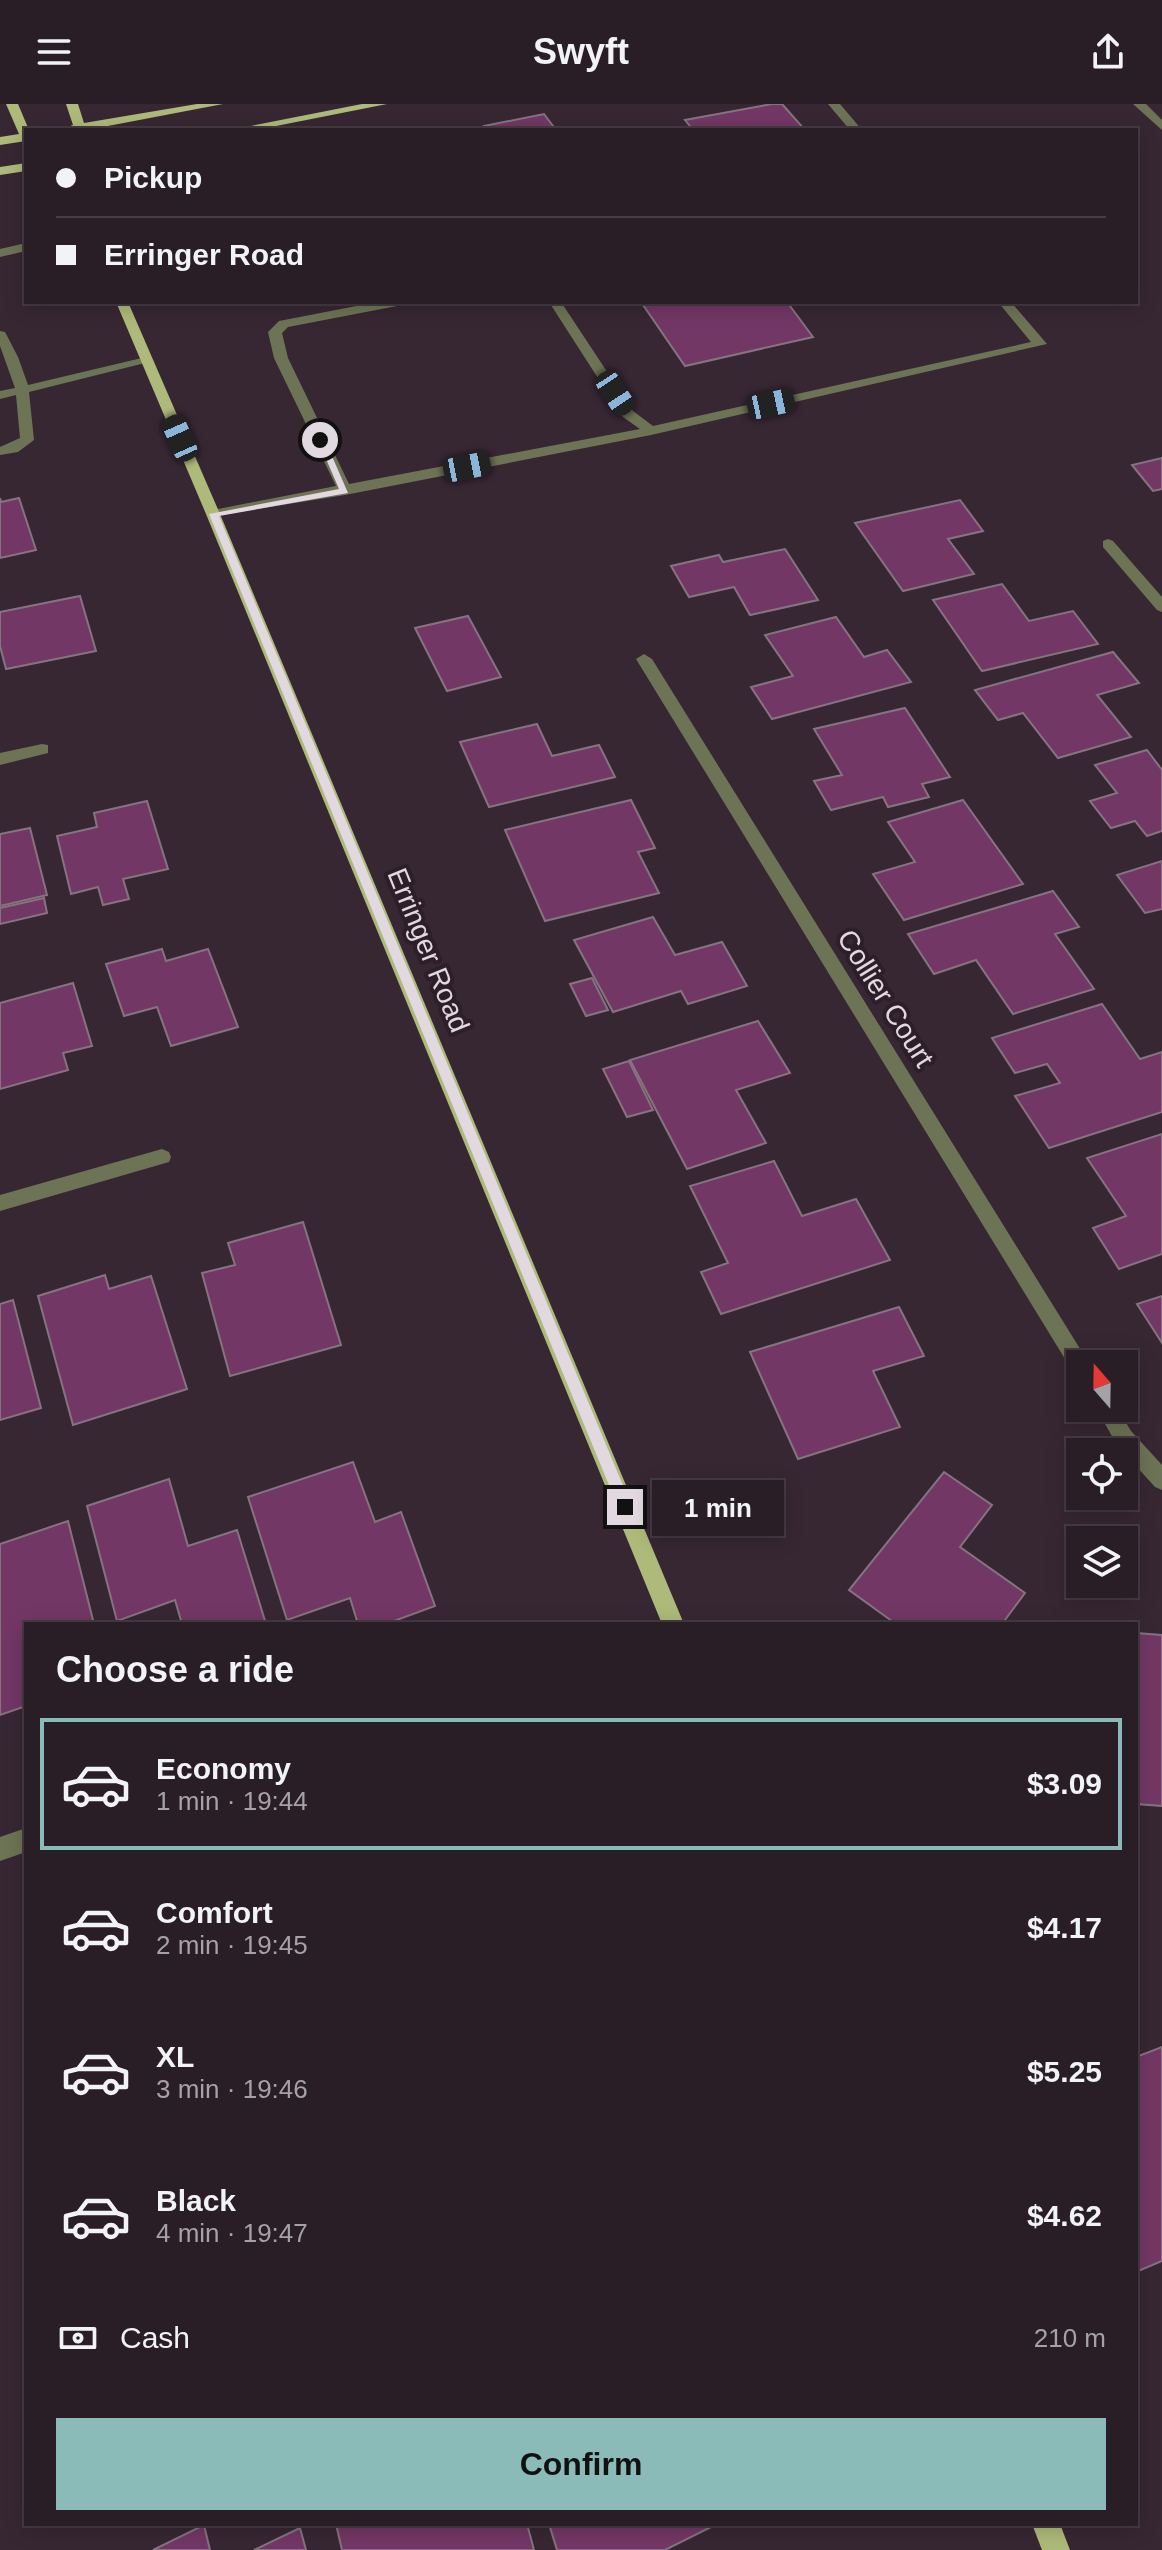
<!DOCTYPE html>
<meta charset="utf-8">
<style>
:root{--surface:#291d26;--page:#352a32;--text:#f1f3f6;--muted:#a5a2a7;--line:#453b43;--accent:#8bbbb9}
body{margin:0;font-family:Helvetica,sans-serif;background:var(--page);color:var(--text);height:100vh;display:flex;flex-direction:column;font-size:30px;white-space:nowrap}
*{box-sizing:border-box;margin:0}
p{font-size:26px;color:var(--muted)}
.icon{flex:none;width:44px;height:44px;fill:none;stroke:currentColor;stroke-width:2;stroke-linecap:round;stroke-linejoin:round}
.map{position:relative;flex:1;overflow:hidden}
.side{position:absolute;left:24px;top:1518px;width:1114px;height:904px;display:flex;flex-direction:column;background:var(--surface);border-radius:0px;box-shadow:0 4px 20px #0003,0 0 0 2px var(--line)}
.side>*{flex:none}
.banner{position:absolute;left:24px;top:24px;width:1114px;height:176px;border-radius:0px;box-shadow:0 4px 20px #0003,0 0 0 2px var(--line);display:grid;align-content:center;height:176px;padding:0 32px;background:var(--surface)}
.needle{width:52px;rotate:340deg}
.tools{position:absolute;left:1066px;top:1246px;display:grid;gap:16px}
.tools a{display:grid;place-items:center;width:72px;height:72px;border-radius:0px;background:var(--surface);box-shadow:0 4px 20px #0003,0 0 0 2px var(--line);font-size:40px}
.end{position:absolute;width:36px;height:36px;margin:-18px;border:10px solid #e2d8df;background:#111;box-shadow:0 0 0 4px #111}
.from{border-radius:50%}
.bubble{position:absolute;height:56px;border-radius:0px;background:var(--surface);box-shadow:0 4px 20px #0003,0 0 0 2px var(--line);font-size:26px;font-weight:700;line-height:56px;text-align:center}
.car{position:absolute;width:24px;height:48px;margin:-24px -12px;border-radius:10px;box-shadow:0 0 6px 2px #0007;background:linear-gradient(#222 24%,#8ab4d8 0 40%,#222 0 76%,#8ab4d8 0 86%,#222 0)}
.banner b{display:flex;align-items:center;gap:28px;height:76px;font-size:30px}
.banner b+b{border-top:2px solid var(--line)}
.banner i{width:20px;height:20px;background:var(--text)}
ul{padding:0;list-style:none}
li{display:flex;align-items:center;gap:24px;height:132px;margin:0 16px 12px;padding:0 16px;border:4px solid transparent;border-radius:0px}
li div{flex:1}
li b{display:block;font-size:30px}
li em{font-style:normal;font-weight:700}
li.selected{border-color:var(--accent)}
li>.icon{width:72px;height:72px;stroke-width:1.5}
h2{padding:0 32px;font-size:36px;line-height:96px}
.pay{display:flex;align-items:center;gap:20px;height:88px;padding:0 32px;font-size:30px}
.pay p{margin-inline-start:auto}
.cta{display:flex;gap:16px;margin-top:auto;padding:16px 32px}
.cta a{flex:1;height:92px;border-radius:0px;background:var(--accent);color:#111;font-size:32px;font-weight:700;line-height:92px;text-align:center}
header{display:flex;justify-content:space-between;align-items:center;height:104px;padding:0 32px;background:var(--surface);font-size:36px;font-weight:700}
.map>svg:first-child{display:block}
.building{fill:#733765;stroke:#867380;stroke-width:2}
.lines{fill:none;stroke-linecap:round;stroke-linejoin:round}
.minor{fill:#6d7455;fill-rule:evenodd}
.major{fill:#aeba79;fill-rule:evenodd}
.route{fill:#e2d8df}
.labels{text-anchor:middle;stroke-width:8;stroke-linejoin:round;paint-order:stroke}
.street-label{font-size:28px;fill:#e2d8df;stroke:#2d1e29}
</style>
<header><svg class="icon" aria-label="menu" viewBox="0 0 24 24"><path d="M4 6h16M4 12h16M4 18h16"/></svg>Swyft<svg class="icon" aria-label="share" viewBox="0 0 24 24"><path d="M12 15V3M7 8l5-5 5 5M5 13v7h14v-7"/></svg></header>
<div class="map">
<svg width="1162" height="2446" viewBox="0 0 1162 2446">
<rect width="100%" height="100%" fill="#372733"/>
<g class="building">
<path d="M772 0H782L805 26H693L685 16Z"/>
<path d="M544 10 556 26H486L484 22Z"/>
<path d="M641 198H787L813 233 685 262Z"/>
<path d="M1162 354V385L1153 387 1132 361Z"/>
<path d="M0 394 1 398 19 394 36 446 0 454Z"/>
<path d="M960 396 983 427 948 435 974 470 903 487 855 419Z"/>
<path d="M785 445 818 496 750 511 734 483 689 493 671 462 719 451 723 458Z"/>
<path d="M1002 480 1029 517 1073 507 1098 540 982 567 933 496Z"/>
<path d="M80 492 96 547 6 565 0 542V508Z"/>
<path d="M468 512 501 573 447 587 415 524Z"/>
<path d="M836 513 864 553 887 546 911 578 772 615 751 583 793 572 765 531Z"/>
<path d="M1113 548 1139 579 1097 591 1131 633 1058 654 1023 609 998 616 975 586Z"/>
<path d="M905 604 950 673 922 680 929 693 888 703 883 693 831 706 814 677 842 671 814 625Z"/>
<path d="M537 620 552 652 599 641 615 673 489 703 460 638Z"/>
<path d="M1147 646 1162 666V727L1147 732 1135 717 1111 724 1090 697 1117 689 1095 661Z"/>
<path d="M631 696 655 744 638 748 659 789 545 817 505 726Z"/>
<path d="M963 696 1023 780 904 816 873 770 915 758 888 718Z"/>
<path d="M147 697 168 765 123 775 129 795 103 801 98 783 71 790 57 732 97 723 94 709Z"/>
<path d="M30 724 47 791 0 802V730Z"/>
<path d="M1162 757V805L1145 809 1117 771Z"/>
<path d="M1053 787 1079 823 1055 830 1094 885 1013 910 976 856 934 870 908 830Z"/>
<path d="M44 794 47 809 0 820V804Z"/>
<path d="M653 813 675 851 722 838 747 882 688 900 681 887 613 908 574 836Z"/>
<path d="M162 845 166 857 208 845 238 923 171 942 157 903 124 912 106 860Z"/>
<path d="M592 874 608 906 586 912 570 880Z"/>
<path d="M73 879 92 942 63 949 68 966 0 985V899Z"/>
<path d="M1102 900 1140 955 1162 948V1008L1049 1044 1015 992 1060 979 1047 960 1015 969 992 934Z"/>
<path d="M758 917 790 969 736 986 766 1039 687 1065 630 956Z"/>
<path d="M629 957 653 1006 627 1013 603 965Z"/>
<path d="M1162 1030V1150L1119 1165 1093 1124 1126 1112 1087 1054Z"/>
<path d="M774 1057 802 1112 856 1095 890 1156 721 1210 701 1168 728 1159 690 1082Z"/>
<path d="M303 1118 341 1241 230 1272 202 1169 235 1161 228 1139Z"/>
<path d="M105 1171 109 1185 151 1172 187 1285 73 1321 38 1192Z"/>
<path d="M1162 1192V1239L1137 1200Z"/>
<path d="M13 1196 41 1304 0 1316V1200Z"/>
<path d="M899 1203 924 1252 873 1267 900 1323 798 1355 750 1248Z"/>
<path d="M353 1358 375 1418 401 1408 435 1502 386 1520H358L350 1494 287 1516 248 1393Z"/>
<path d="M944 1368 992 1401 960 1443 1025 1489 1002 1520H896L849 1486Z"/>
<path d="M169 1375 188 1442 237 1426 266 1520H182L175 1496 117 1517 87 1402Z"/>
<path d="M68 1417 94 1520H26V1602L0 1611V1440Z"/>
<path d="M1136 1529 1162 1531V1702L1136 1700Z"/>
<path d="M1162 1943V2157L1136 2168V1953Z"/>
<path d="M336 2420H527L534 2446H342Z"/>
<path d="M549 2420H717L665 2446H557Z"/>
<path d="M204 2421 210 2446H153Z"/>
<path d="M300 2424 306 2446H254Z"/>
</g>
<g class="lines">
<g class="minor">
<path d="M828 0H840L862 26H850Z"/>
<path d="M1133 0H1146L1162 16V26Z"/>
<path d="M26 139V147L0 153V145Z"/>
<path d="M377 198H403L397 202 288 223 282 229 288 254 349 380 640 325 623 313 549 198H561L633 307 653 322 1031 238 998 198H1011L1047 240 651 331 345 391 208 413V407L213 406 336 382 274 254 268 228 279 217Z"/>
<path d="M0 227 5 228 18 253 28 281 146 253 153 257 29 288 34 336 18 348 0 351V343L20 334 16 291 0 295V287L15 284 0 242Z"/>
<path d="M1108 435 1113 437 1162 493V508L1157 506 1103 443V437Z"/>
<path d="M644 550 652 555 1087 1256 1089 1260H1080V1271L1073 1268 636 555Z"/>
<path d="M42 640 48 641V649L0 661V649Z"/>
<path d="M162 1045 169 1048 171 1053 169 1058 0 1107V1091Z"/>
<path d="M1096 1304H1117L1131 1327 1162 1361V1386L1155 1383 1117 1341Z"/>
<path d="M26 1724V1748L0 1757V1733Z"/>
</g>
<g class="major">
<path d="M6 0H18L29 26H26V37L0 41V33L19 30Z"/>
<path d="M66 0H78L84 19 197 0H223L87 26H59L73 21Z"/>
<path d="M362 0H387L256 26H230Z"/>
<path d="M26 59V67L0 71V63Z"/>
<path d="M116 198H128L220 410 684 1520H662L206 410Z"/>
<path d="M1032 2420H1060L1070 2446H1042Z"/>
</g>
</g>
<path class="route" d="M317 334 325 336 348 389 219 412 632 1403 625 1409 618 1403 209 410 339 385Z"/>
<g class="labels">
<g class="street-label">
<text transform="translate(429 846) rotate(68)" y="10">Erringer Road</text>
<text transform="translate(886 894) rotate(58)" y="10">Collier Court</text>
</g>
</g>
</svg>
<div class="tools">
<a><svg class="needle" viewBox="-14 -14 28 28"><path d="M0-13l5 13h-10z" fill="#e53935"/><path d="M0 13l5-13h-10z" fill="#a5a2a7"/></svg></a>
<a><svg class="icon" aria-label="locate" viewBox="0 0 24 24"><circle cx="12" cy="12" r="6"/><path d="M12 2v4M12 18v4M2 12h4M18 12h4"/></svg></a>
<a><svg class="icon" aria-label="layers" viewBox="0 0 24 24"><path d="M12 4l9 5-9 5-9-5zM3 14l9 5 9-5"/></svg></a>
</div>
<i class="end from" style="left:320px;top:336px"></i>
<i class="end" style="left:625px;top:1403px"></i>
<div class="bubble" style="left:652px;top:1376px;width:132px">1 min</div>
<i class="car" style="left:615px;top:289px;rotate:147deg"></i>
<i class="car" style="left:771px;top:300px;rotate:78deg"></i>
<i class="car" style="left:180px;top:334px;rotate:336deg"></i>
<i class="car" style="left:467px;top:363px;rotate:79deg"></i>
<div class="banner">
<b><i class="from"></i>Pickup</b>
<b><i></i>Erringer Road</b>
</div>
<section class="side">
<h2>Choose a ride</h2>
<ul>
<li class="selected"><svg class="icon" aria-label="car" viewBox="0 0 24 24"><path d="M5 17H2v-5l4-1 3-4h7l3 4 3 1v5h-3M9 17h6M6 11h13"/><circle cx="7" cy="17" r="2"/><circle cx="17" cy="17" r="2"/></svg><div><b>Economy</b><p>1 min · 19:44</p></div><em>$3.09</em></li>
<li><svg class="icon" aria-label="car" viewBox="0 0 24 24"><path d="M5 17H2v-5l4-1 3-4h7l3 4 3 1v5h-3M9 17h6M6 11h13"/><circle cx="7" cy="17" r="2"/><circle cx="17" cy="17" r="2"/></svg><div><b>Comfort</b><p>2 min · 19:45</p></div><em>$4.17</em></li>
<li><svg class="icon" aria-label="car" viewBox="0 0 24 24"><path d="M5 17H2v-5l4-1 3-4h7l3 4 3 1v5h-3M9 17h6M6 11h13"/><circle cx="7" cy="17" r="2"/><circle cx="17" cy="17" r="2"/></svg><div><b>XL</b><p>3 min · 19:46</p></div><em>$5.25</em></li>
<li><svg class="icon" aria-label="car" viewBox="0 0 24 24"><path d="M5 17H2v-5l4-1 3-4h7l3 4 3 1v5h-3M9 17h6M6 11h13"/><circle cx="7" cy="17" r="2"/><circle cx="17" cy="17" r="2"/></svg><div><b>Black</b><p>4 min · 19:47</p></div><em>$4.62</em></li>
</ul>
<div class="pay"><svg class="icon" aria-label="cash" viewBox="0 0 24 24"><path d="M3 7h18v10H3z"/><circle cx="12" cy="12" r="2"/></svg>Cash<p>210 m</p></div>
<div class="cta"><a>Confirm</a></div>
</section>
</div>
